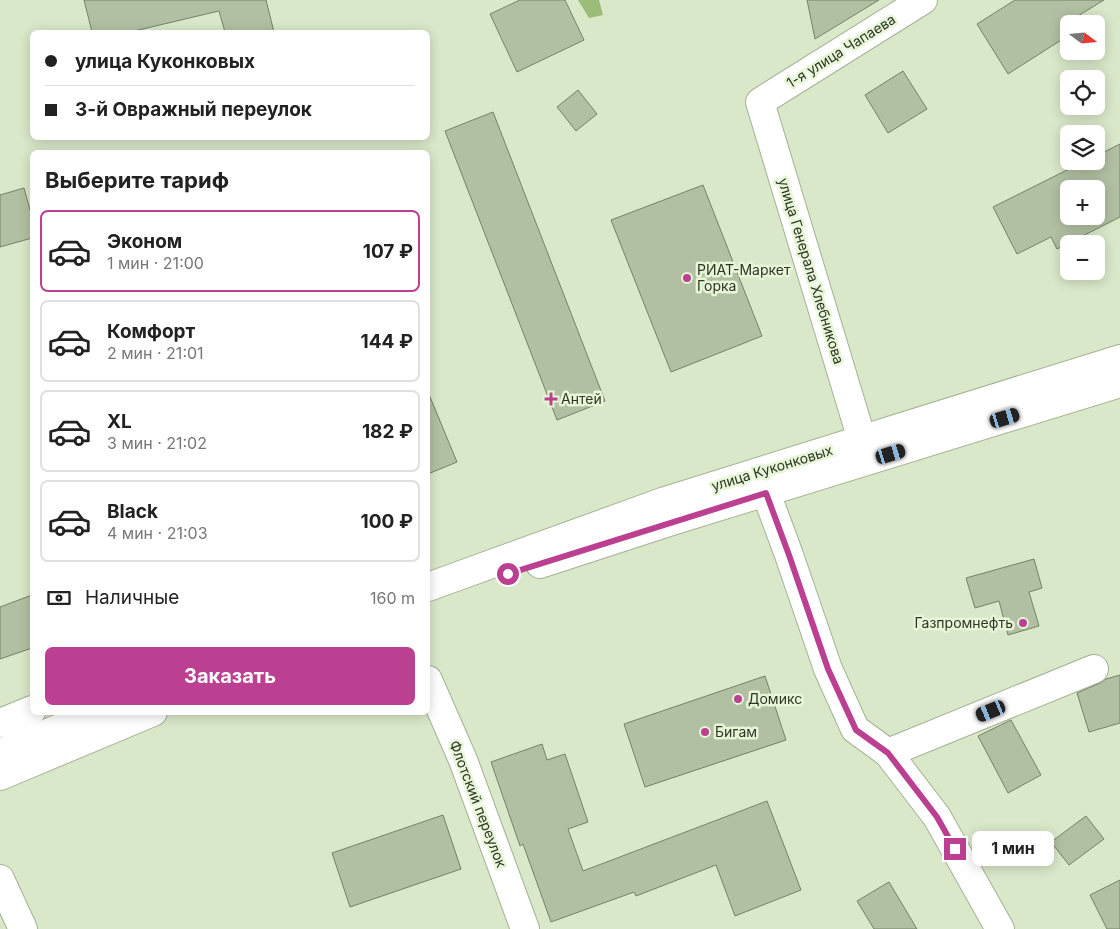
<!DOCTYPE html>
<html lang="ru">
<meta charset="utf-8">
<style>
:root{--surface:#fff;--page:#f2f2f2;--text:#222;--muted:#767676;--line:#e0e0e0;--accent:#bb4091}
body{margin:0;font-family:Inter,sans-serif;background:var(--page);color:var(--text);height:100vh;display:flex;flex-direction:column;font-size:19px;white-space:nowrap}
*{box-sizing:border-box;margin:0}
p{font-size:16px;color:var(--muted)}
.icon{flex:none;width:28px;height:28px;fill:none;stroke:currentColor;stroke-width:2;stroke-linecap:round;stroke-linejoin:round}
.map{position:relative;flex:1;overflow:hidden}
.panel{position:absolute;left:30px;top:150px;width:400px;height:565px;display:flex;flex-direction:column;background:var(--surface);border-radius:8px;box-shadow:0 2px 12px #0003}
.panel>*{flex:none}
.hud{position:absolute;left:30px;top:30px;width:400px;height:110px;border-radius:8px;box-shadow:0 2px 12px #0003;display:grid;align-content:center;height:110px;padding:0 15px;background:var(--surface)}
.needle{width:32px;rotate:106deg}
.controls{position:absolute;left:1060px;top:15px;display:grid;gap:10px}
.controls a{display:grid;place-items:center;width:45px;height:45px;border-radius:8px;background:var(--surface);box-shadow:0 2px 12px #0003;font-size:25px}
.end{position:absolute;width:22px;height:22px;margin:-11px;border:6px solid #bb4091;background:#fff;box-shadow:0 0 0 2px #fff}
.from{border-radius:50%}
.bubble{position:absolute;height:35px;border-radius:8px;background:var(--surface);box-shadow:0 2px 12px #0003;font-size:16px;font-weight:700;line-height:35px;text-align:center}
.car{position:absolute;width:15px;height:30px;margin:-15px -8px;border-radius:6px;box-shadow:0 0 4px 1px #0007;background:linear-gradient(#222 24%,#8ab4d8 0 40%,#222 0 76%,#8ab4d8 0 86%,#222 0)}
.hud b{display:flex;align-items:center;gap:18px;height:48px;font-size:19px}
.hud b+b{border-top:1px solid var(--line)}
.hud i{width:12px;height:12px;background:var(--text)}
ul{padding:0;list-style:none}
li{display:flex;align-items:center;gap:15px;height:82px;margin:0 10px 8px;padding:0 5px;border:2px solid var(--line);border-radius:8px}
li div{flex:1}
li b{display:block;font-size:19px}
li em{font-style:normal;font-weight:700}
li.current{border-color:var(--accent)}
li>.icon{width:45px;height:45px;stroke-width:1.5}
h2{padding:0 15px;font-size:22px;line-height:60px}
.pay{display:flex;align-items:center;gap:12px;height:55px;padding:0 15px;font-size:19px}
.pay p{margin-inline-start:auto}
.cta{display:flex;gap:10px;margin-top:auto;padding:10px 15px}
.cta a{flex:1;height:58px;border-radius:8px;background:var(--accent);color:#fff;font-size:20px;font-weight:700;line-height:58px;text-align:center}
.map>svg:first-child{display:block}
.green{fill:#9cbc7a}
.building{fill:#b1c0a2;stroke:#748266;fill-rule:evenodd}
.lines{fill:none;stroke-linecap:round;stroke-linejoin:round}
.minor-casing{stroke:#a3b294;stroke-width:30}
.major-casing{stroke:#a3b294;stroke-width:30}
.minor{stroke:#fff;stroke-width:28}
.major{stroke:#fff;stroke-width:28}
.route{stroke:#bb4091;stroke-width:6}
.poi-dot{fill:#bb4091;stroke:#e6f6d6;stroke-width:2}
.labels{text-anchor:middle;stroke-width:5;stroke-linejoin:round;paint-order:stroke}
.street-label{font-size:14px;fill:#2f3528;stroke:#e6f6d6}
.poi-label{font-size:14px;fill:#2f3528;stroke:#e6f6d6;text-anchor:start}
</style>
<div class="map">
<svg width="1120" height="929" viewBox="0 0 1120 929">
<rect width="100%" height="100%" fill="#d9e8c9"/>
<path class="green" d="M578 0H599L603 15 589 18Z"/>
<g class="building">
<path d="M84 0H266L274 32H225L219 11 130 32H92Z"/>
<path d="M520 0H565L584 40 517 72 490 14Z"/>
<path d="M807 0H879L815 39Z"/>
<path d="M1015 0H1104L1060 27 1066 37 1008 74 977 24Z"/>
<path d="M903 71 927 109 888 133 865 95Z"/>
<path d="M578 90 597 114 576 131 557 107Z"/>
<path d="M493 112 605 401 557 420 445 131Z"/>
<path d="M1120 144V217L1057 249 1051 237 1017 254 993 207 1085 161H1096V156ZM1069 189H1096V216H1069Z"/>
<path d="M703 185 762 336 671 372 611 220Z"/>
<path d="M24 188 32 217V238L0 247V195Z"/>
<path d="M428 392 457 462 428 474Z"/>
<path d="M1034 559 1042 588 1029 592 1039 626 1008 635 999 601 975 608 966 578Z"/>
<path d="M32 595V648L0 659V607Z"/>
<path d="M1120 675V723L1089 732 1077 693 1100 683 1106 679Z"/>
<path d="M765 676 786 740 645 787 624 724Z"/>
<path d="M1011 720 1041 775 1008 793 978 736Z"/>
<path d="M542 744 547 760 565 754 588 822 568 829 583 871 767 801 801 890 735 916 716 865 636 896 634 892 551 922 523 844 520 846 491 762Z"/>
<path d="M443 815 461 869 350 907 332 853Z"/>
<path d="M1086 816 1104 839 1069 865 1051 842Z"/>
<path d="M1120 880V929H1107L1090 895Z"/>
<path d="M889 882 917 929H874L857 901Z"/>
</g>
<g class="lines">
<defs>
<g id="minor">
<path d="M862 440 760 102 923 0"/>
<path d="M766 493 789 555 828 669 855 729 888 753 937 817 1000 929"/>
<path d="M428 680 463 760 525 929"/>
<path d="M0 723 32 710"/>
<path d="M888 753 1094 669"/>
<path d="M0 879 23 929"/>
</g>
<g id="major">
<path d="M540 564 672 521 1120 383"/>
<path d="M428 587 665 501 1120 359"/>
<path d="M0 753 98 712"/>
<path d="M0 776 153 712"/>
</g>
</defs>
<use href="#minor" class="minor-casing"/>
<use href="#major" class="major-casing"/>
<use href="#minor" class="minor"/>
<use href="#major" class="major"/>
</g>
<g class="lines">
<path class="route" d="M508 574 766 493 789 555 828 669 856 730 888 753 937 817 955 849"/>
</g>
<g class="poi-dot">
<circle cx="687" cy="278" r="5"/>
<path d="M548.5 391.5h5v5h5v5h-5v5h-5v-5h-5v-5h5z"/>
<circle cx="1023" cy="623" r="5"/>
<circle cx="738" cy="699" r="5"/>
<circle cx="705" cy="732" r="5"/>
</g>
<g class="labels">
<g class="street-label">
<text transform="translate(841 51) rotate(-32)" y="5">1-я улица Чапаева</text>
<text transform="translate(811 271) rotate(73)" y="5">улица Генерала Хлебникова</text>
<text transform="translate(772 468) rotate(-17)" y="5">улица Куконковых</text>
<text transform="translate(478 804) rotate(69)" y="5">Флотский переулок</text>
</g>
<g class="poi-label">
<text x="697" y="275">РИАТ-Маркет<tspan x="697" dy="16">Горка</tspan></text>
<text x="561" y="404">Антей</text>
<text x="1013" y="628" text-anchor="end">Газпромнефть</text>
<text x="748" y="704">Домикс</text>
<text x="715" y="737">Бигам</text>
</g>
</g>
</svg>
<div class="controls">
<a><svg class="needle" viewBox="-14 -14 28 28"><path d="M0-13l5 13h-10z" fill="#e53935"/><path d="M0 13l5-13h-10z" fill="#767676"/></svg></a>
<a><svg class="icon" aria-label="locate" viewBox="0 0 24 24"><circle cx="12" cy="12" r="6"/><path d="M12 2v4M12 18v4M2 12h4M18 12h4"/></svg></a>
<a><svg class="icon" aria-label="layers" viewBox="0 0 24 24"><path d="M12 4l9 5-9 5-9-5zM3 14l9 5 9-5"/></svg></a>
<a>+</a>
<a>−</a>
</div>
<i class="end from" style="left:508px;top:574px"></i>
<i class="end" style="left:955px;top:849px"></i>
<div class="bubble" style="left:972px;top:831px;width:82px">1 мин</div>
<i class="car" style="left:1005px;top:418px;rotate:73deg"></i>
<i class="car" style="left:891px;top:454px;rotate:73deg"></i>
<i class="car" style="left:991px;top:711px;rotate:248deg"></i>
<div class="hud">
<b><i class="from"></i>улица Куконковых</b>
<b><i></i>3-й Овражный переулок</b>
</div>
<section class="panel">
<h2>Выберите тариф</h2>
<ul>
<li class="current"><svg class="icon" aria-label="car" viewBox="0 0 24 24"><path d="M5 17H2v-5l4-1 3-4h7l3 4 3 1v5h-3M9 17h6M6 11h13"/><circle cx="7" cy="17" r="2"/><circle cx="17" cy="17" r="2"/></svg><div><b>Эконом</b><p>1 мин · 21:00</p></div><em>107 ₽</em></li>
<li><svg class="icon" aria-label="car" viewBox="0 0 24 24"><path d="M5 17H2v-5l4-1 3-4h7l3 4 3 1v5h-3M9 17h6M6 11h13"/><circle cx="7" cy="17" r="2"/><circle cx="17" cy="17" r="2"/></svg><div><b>Комфорт</b><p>2 мин · 21:01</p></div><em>144 ₽</em></li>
<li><svg class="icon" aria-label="car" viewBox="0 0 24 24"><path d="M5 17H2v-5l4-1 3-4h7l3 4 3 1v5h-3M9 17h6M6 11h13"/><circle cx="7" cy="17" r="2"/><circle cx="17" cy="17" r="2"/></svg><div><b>XL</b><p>3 мин · 21:02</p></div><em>182 ₽</em></li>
<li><svg class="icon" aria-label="car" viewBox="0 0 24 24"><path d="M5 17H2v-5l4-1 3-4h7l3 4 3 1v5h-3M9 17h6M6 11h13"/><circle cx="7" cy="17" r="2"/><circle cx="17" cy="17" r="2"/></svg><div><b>Black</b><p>4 мин · 21:03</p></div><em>100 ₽</em></li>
</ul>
<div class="pay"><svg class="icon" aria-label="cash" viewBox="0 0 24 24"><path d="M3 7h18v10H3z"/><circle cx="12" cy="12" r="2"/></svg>Наличные<p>160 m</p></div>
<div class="cta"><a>Заказать</a></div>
</section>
</div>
